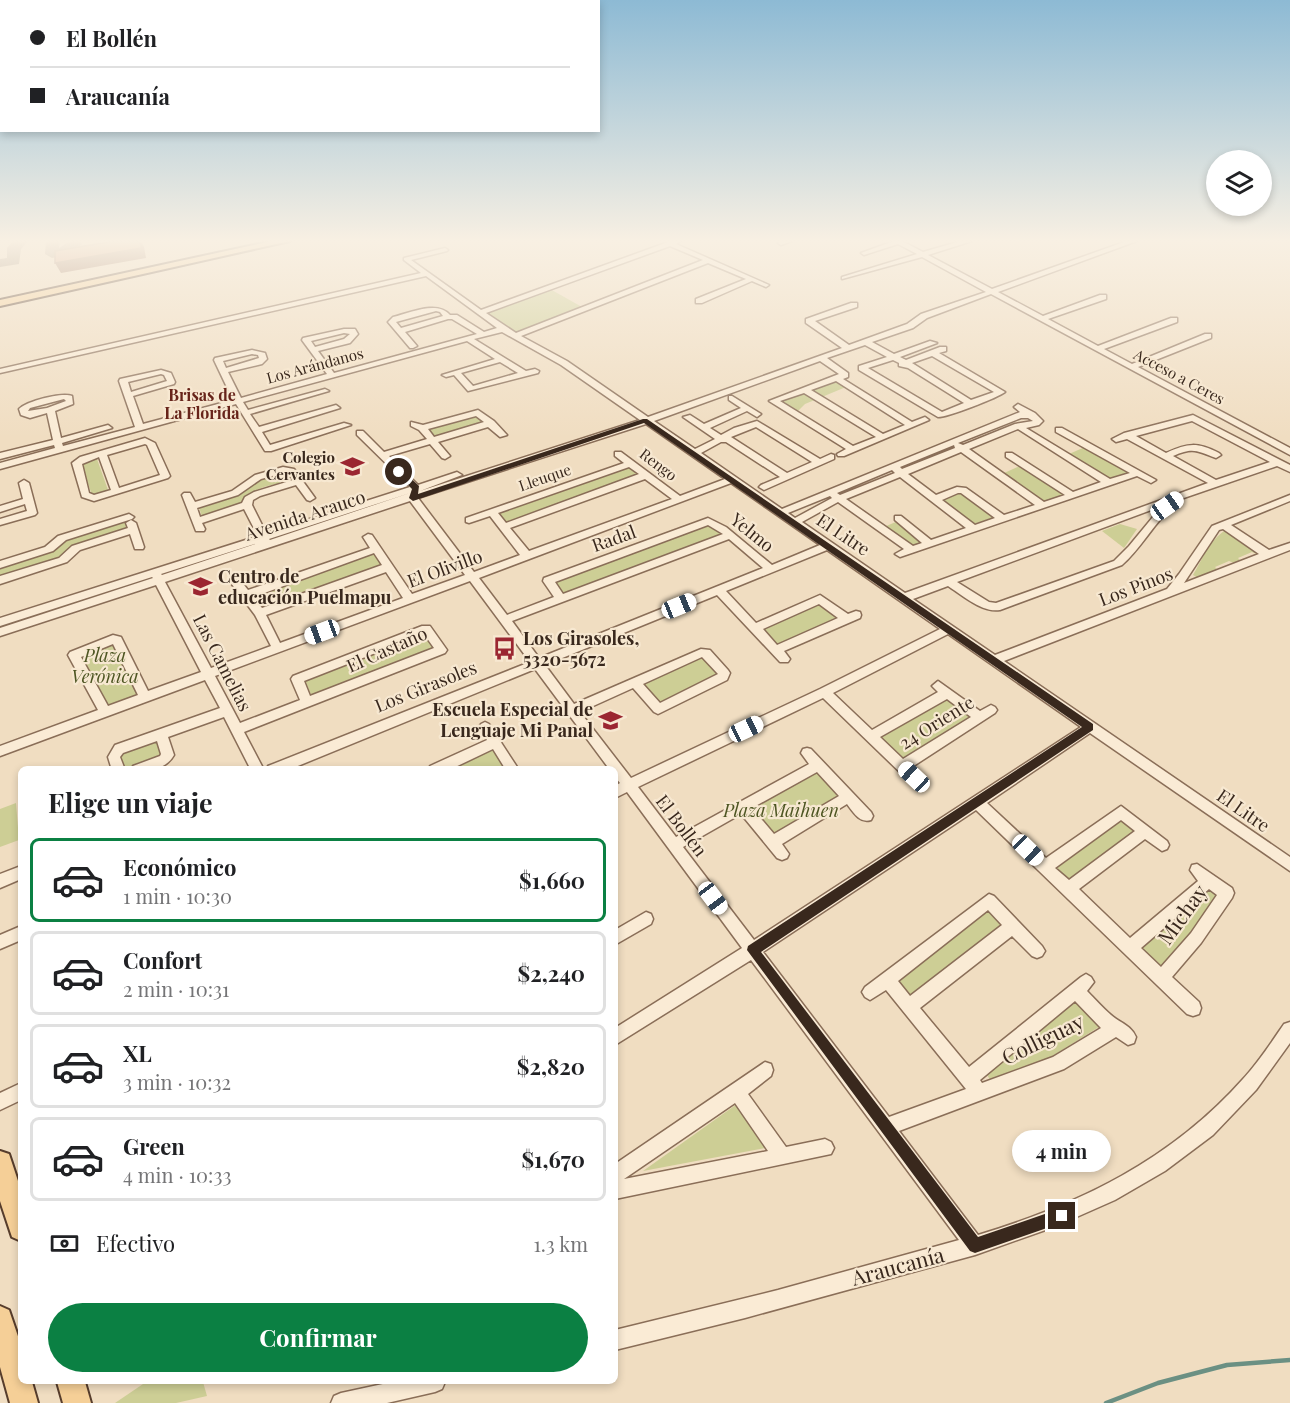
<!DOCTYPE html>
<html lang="es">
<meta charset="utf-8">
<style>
:root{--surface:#fff;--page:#f2f2f2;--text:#202124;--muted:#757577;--line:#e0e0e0;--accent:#0b8043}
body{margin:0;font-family:"Playfair Display",serif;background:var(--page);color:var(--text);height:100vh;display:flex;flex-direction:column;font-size:22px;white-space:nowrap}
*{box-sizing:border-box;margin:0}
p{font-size:20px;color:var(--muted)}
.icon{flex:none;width:33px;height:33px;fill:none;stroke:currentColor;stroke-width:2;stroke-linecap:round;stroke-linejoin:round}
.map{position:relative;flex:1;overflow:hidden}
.details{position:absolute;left:18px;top:766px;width:600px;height:618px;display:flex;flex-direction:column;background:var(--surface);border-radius:9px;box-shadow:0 3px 9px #0003}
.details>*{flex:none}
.guide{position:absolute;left:0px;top:0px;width:600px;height:132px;box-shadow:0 3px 9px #0003;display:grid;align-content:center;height:132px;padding:0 30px;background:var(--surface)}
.controls{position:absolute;left:1206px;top:150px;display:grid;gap:12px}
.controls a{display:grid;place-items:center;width:66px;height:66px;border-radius:50%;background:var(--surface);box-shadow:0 3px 9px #0003;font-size:30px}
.end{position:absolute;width:27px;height:27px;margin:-14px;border:8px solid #39281d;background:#fff;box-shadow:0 0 0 3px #fff}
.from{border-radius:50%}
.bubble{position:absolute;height:42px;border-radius:21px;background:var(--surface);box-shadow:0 3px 9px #0003;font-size:20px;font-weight:700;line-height:42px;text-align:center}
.car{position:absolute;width:18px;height:36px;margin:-18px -9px;border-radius:8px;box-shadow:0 0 4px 2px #0007;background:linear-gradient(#fff 24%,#345 0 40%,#fff 0 76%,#345 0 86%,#fff 0)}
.guide b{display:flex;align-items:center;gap:21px;height:57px;font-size:22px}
.guide b+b{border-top:2px solid var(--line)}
.guide i{width:15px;height:15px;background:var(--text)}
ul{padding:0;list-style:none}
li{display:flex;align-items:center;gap:18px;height:84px;margin:0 12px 9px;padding:0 18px;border:3px solid var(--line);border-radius:9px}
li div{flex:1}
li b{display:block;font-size:22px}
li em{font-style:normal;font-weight:700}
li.selected{border-color:var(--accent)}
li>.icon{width:54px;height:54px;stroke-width:1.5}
h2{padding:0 30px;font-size:27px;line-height:72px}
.pay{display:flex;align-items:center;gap:15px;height:66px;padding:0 30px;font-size:22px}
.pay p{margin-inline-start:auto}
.cta{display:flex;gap:12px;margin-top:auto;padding:12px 30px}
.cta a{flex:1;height:69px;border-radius:36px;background:var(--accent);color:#fff;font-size:24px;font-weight:700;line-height:69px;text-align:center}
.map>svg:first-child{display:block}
.green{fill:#cdce95}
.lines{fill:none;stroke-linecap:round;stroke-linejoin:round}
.stream{stroke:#6b9083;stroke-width:4.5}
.taxiway{fill:#94826f;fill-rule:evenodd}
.minor-casing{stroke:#8a6e58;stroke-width:3}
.major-casing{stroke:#573d2c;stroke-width:4}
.minor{fill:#faebd5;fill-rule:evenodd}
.major{fill:#f5cf97;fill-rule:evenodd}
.shaded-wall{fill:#916752}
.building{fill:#cf9375;stroke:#916752;stroke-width:1.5}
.route{fill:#39281d}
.labels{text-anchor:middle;stroke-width:4.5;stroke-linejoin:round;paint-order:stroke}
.far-street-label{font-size:15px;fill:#39281d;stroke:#f7e8d1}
.far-poi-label{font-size:15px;font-weight:bold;fill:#39281d;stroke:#f7e8d1;text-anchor:end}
.far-neighbourhood-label{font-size:16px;font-weight:bold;fill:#67241a;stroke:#f7e8d1}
.street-label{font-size:18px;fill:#39281d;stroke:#f7e8d1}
.poi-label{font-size:18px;font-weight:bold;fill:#39281d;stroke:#f7e8d1;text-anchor:start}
.park-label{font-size:18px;font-style:italic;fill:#4e5623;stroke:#f7e8d1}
.near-street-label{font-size:21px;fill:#39281d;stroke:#f7e8d1}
</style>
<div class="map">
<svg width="1290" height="1403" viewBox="0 0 1290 1403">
<rect width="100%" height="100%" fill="#f0ddc1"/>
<g class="green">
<path d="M550 289 582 307 517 332 483 313Z"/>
<path d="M834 379 846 387 805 404 797 412 781 401Z"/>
<path d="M474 415 485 422 433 437 428 429Z"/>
<path d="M1085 447 1131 471 1109 479 1069 454Z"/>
<path d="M97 459 108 490 92 495 81 464Z"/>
<path d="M1022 465 1066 494 1044 502 1002 474Z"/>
<path d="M629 467 639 474 505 523 498 513Z"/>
<path d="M282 472H287L294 480C278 484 247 487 241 504L202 517 199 507 241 492 258 480Z"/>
<path d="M962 492 995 517 973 524 943 501Z"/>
<path d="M125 521 128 529 63 557 0 577V568L49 553 68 539Z"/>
<path d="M898 521 923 543 912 546 884 527Z"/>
<path d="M710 523 725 535 563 595 551 580Z"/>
<path d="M1120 524 1137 529 1124 548 1102 531Z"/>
<path d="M1226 530 1259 553 1256 554 1252 552 1238 558 1241 561 1234 563 1229 561 1215 567 1218 570 1198 578 1193 575C1202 560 1210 539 1226 530Z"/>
<path d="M372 553 377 555 382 563 381 565 264 608 259 606 254 600 258 595Z"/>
<path d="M818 603 840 616 839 619 780 647 761 630 762 627Z"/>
<path d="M424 633 436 648 312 697 305 680Z"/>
<path d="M112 641 140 693 137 696 108 706 78 656Z"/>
<path d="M699 655 706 656 720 676 662 704 658 703 642 686V681Z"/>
<path d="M944 699C953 700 966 709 969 717L903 758 896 756 878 740 881 734Z"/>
<path d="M157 740 162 752 158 757 124 769 118 754Z"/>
<path d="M494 748 508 770H447Z"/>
<path d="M813 770C823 772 838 788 839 798L771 836 751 807Z"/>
<path d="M16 803 19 840 0 847V809Z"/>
<path d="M1121 815 1140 832 1070 883 1051 865Z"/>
<path d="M1208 886 1221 893 1195 932 1160 973 1136 948Z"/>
<path d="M988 909 1002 926 910 998 895 981Z"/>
<path d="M1076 1000 1102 1025 1051 1057 991 1081 987 1075Z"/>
<path d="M737 1104 765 1148 643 1171Z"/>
<path d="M146 1382H203L207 1396 176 1403H115Z"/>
</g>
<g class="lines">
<path class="stream" d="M1106 1403 1158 1383 1227 1365 1290 1360"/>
<g class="taxiway">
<path d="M13 241H28L21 249 19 264 0 267V259L7 258V248Z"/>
<path d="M46 241H60L59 248 70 241H80L82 244 71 254 52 258 45 254Z"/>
</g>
<defs>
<g id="minor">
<path d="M671 241H681L676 244 769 285 766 287 752 281 702 303H696V299L746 279 708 263 521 336 567 361 648 417 842 348 806 323V319L851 303H857V307L815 321 849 345 907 324 921 314 986 292 922 257 842 279V277L917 254 898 244 864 255 861 253 894 241H902L923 252 961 241H972L928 255 992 289 1127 241H1137L998 292 1043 316 1100 295H1106V299L1048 319 1098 346 1171 318H1177V322L1104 349 1132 364 1205 334H1211V338L1138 367 1290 448V455L991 294 927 318 913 328 872 342 894 354 930 341 937 343 900 357 906 360 940 347H946V351L939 353 1005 392C997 398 948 417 938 417L859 370V366L887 357 865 345 827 358 848 373V377L843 379 912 422 925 417 929 420 844 456H838L837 454 846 449 769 401 839 374 820 361 654 421 695 449 715 439 683 417 690 415 704 424 741 408 729 400V396H732L761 414 757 417 747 411 710 428 721 435 734 428 757 421 820 459 831 454 834 455V459L764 490 759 487 761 485 780 477 726 442H721L701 453 782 509 1020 412 1014 407 1018 404 1035 413 1043 421 1039 425 1026 428 1110 479 1130 473 1056 432V428H1062L1156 480 1151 483 1137 476 900 557 895 554 904 549 838 502 802 522 905 593 1208 483 1127 439 1116 442 1112 439 1124 433 1193 415 1290 465V472L1277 466 1175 501 1174 505C1154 523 1142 547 1122 565L1000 610C982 613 962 595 948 586L913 599 995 655 1167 589 1179 574 1212 526 1290 495V501L1231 525 1269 550 1290 543V550L1004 661 1290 857V871L1090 733 987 803 1046 858 1121 806 1167 841 1169 845 1167 849 1162 851 1145 839 1079 889 1130 938 1198 881 1190 870 1192 865 1197 864 1232 888 1234 893 1232 898 1201 943 1172 977 1199 1002 1201 1008 1199 1014 1193 1016 1187 1014 976 810 763 952 889 1117 966 1089 886 990 870 1000 865 997 862 992 865 987 989 894 994 896 1042 946 1045 951 1042 956 1037 958 1032 956 1012 936 920 1008 969 1067 1081 977 1086 974 1091 977 1094 982 1087 991C1095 999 1103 1008 1111 1015 1120 1023 1131 1025 1136 1037L1134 1043 1128 1045 1116 1037 1064 1069 899 1131 978 1235C1080 1204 1171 1160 1243 1079 1258 1063 1271 1043 1284 1024L1290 1022V1043L1256 1090 1213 1135 1165 1171 1115 1200 1054 1227 975 1255 745 1318 615 1350V1330L778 1290 959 1240 751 960 615 1045V1028L742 948 627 792 615 798V786L620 783 615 777V770H610L535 669 288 770H267L268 766 530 662 470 581 215 676 240 723 300 700 291 679 293 676 422 626H430L447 650 445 653 244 732 264 770H251L224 717 168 737 174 755C165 771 148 770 132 770L133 766 160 756 161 754 157 741 123 753 120 757 125 770H112L108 757 115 745 220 708 205 680 0 756V746L98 710 68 655 70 652 113 635 121 637 148 691 201 672 156 585 0 636V628L153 578 152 577 0 626V618L258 536 244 509 202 523 205 529 204 531H196L182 495 184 493H190L195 502 232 491 255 475 283 467 294 469 315 498 310 501 307 500 296 485 260 496 253 500 252 505 266 533 410 487 357 435V431H363L384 452 427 439 419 430 411 426V422L423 425 478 410 494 421 507 435 500 437 488 427 438 442 450 456 445 459 442 458 430 444 389 456 418 485 457 472 462 475 420 491 640 420 561 365 502 332 474 339 526 371 535 369 539 371 538 373 468 391 454 375 446 377 442 375 495 359 467 341 243 402 248 410 325 389 329 391 250 414 259 427 336 405 340 408 262 432 270 445 344 423 351 425 271 451H265L236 404 0 469V463L55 448 54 445 0 459V453L53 440 47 413 30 418 21 415 19 409C27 401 62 392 72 396L73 404 55 411 61 438 108 425 112 428 62 443 63 446 135 427 119 381 120 379 161 370 171 373 175 382 174 384 133 396 143 424 233 400 214 360 215 358 252 350 265 353 267 359 262 364 228 372 241 398 327 374 302 340 303 338 344 329H355L358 334 350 343 318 351 334 373 477 334 452 319H448L405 332 417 346 413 348H410L388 322 393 317C410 313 437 300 450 315H457L484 332 497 328 426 276 0 373V369L421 273 404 260V258L445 248 448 250 447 251 411 260 481 310ZM670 246 703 260 516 333 486 313ZM436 311 440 312 443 316 401 328 396 322ZM344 333 350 334 344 339 315 347 311 341ZM252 354 258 355 259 358 226 368 223 361ZM932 356 994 392 971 400 912 363ZM893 360 899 363V366L908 368 964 403 942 412 868 368ZM500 362 518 373 473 386 461 373ZM161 374 164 375 167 381 131 392 128 382ZM836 381 905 425 883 434 811 390ZM804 393 876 437 853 446 780 401ZM64 399 66 401 47 408 28 411 30 408ZM476 416 484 422 434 437 428 429ZM1021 418H1028L1033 421 1015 424 963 445 958 443ZM1192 421 1270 462 1216 480 1173 456C1194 447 1196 451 1216 458L1221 455 1219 453C1197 442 1188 443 1166 453L1136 436ZM646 424 725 479 680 496 621 452H615V456L624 463 466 518V522L469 523 490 516 520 555 474 572 418 498ZM756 427 812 462 787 473 731 437ZM1018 429 1101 482 1073 492 1012 453H1006V457L1065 495 1044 502 969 449ZM954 445 955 448 902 469 900 467ZM961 452 1035 505 1004 515 966 488 957 487 936 495 908 474ZM629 467 639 474 506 523 498 513ZM892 470 895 473 840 495 837 493ZM283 473H288L293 480 254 492 245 497 242 503 200 517 197 508 238 495 261 479ZM900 477 966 528 931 540 901 516H895V520L922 543 913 546 846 499ZM645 479 672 499 529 551 510 528ZM731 483 820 545 772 565 726 527 708 518 544 578 543 581 554 597 507 615 479 578ZM410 493 270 540 269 539ZM958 493H961L995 518 975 525 942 500ZM830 496 832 498 795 518 788 513ZM410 501 465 575 412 594 372 535 368 534 363 537 370 548 248 590 240 580H232L231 583 255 615 271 646 211 668 165 582ZM1162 506 1129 546 1114 561 996 603 989 602 957 582ZM708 525 723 534 563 594 555 582ZM1223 529 1259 554 1184 583 1219 530ZM729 539 763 568 539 658 512 621ZM261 542 162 575 161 574ZM827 550 940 629 820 689 631 778 580 712 633 688 654 712 658 714 727 680 730 673 728 670 710 650 701 649 574 704 545 665 717 595 780 662H788L790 659 784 651 860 618 861 615 860 612 856 611 848 614 820 595 756 623 726 591ZM374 553 382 565 262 608 253 597ZM386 572 403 598 280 643 266 615ZM819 604 838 618 777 645 763 629ZM424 634 434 648 310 696 304 681ZM948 634 1081 727 754 940 683 847 741 814 777 858 782 860 787 858 789 854 782 844 847 804C853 812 860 824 871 820L873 816 871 812 811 749 807 748 803 749 801 753 809 764 676 837 638 787 823 698 909 781 914 782 919 781 920 777 912 767 995 713 997 710 995 707 991 705 980 711 938 681 932 686 938 692 872 730 833 693ZM113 644 138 695 108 706 81 657ZM702 657 718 674 660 703 643 684ZM947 699 971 717 903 759 880 737ZM817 772 839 796 774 834 752 808ZM1121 820 1135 831 1069 880 1055 868ZM1209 889 1217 895 1191 933 1161 967 1141 948ZM988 910 1002 925 910 996 898 981ZM1075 1001 1101 1028 1053 1057 982 1083 980 1080Z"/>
<path d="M780 241H792L781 245 778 243Z"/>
<path d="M145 438 155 443 170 476 168 478 94 501 82 497 72 463 80 457ZM145 444 147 445 160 475 119 488 107 455ZM99 457 111 490 94 495 89 493 82 464Z"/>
<path d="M24 480 29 483 37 513 35 515 0 525V519L27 511 25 504 0 512V506L23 499 19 483Z"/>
<path d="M129 514 134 517 132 519 66 540 53 551 0 568V561L45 547 58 536Z"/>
<path d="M131 520 136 523 144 547 143 549H135L130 534 80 550 67 562 0 584V576L59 558 72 546 128 528 126 523Z"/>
<path d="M485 722 489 724 519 770H506L493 749 449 770H429L430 766 487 740 479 727 481 724Z"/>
<path d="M21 866V879L0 888V874Z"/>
<path d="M646 912 651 914 653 919 651 924 618 943 615 942V930Z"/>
<path d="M21 926V940L0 949V935Z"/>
<path d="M765 1062 771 1064 773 1070 771 1076 748 1094 786 1147 825 1139 831 1142 834 1148 831 1154 615 1199V1164ZM735 1103 768 1151 624 1179Z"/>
<path d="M21 1083V1100L0 1110V1093Z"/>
<path d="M392 1382H445L442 1389 435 1392 387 1403H331L334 1396 341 1393Z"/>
</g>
<g id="major">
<path d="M272 241H290L0 306V300Z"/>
<path d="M0 1151 9 1154 21 1190V1241L12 1237 0 1201Z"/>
<path d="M0 1306 9 1310 21 1345V1382H32L38 1403H10L0 1367Z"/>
<path d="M57 1382H85L91 1403H63Z"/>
</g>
</defs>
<use href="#minor" class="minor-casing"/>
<use href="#major" class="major-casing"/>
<use href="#minor" class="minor"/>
<use href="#major" class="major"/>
</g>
<path class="shaded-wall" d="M140 241H141L144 247 146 258 61 273 55 263Z"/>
<path class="building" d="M114 241H140L141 248 55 263V251Z"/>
<linearGradient id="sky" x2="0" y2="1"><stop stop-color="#8dbad4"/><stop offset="0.55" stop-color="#f8f0e3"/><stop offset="1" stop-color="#f8f0e3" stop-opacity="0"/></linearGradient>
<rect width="1290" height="438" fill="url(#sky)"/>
<path class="route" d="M643 419H647L1093 724V730L761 952 978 1237 1062 1208 1067 1210 1070 1216 1067 1221 975 1253 970 1251 747 950 748 946 1082 727 644 423 413 501 409 498 412 489 395 472 402 470 419 486 418 494Z"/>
<defs>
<symbol id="school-bare" viewBox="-9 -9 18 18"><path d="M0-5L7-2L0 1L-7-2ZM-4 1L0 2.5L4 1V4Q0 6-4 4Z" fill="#9b2631" stroke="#f7e8d1" stroke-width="2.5" paint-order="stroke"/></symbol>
<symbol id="bus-bare" viewBox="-9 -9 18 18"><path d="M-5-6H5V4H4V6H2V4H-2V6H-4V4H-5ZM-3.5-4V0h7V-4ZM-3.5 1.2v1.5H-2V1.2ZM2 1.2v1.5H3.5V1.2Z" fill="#9b2631" stroke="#f7e8d1" stroke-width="2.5" paint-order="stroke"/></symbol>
</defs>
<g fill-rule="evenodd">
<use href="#school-bare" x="336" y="450" width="33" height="33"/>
<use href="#school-bare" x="184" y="570" width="33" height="33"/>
<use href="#bus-bare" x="488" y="632" width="33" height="33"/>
<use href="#school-bare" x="594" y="704" width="33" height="33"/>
</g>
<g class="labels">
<g class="far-street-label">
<text transform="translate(315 366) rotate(-15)" y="5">Los Arándanos</text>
<text transform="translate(1179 377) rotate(28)" y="5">Acceso a Ceres</text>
<text transform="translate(658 465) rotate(37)" y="5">Rengo</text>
<text transform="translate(545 478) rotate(-19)" y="5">Lleuque</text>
</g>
<g class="far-poi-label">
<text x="335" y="463">Colegio<tspan x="335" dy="17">Cervantes</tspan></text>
</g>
<g class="far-neighbourhood-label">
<text x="202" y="401">Brisas de<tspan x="202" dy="18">La Florida</tspan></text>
</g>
<g class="street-label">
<text transform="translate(305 516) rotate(-18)" y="6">Avenida Arauco</text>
<text transform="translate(752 533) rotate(39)" y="6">Yelmo</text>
<text transform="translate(843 535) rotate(34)" y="6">El Litre</text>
<text transform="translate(614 539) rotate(-20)" y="6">Radal</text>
<text transform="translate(445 569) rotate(-20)" y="6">El Olivillo</text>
<text transform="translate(1136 587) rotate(-21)" y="6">Los Pinos</text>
<text transform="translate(387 650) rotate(-24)" y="6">El Castaño</text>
<text transform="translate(222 663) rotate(63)" y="6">Las Camelias</text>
<text transform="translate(426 687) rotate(-22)" y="6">Los Girasoles</text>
<text transform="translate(937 723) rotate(-32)" y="6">24 Oriente</text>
<text transform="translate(1243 811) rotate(35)" y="6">El Litre</text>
<text transform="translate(681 826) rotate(53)" y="6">El Bollén</text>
</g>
<g class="poi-label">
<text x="218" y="583">Centro de<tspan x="218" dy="21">educación Puelmapu</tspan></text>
<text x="523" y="645">Los Girasoles,<tspan x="523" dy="21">5320-5672</tspan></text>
<text x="593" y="716" text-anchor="end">Escuela Especial de<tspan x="593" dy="21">Lenguaje Mi Panal</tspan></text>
</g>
<g class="park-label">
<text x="105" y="662">Plaza<tspan x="105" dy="21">Verónica</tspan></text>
<text x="781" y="817">Plaza Maihuen</text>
</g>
<g class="near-street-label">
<text transform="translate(1183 915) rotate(-54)" y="7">Michay</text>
<text transform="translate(1043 1040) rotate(-26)" y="7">Colliguay</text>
<text transform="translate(898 1267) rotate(-15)" y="7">Araucanía</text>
</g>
</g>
</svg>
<div class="controls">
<a><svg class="icon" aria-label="layers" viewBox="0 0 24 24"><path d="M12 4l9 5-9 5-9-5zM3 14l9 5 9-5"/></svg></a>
</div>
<i class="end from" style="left:399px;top:472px"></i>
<i class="end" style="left:1062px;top:1216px"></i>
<div class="bubble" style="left:1012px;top:1130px;width:99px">4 min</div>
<i class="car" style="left:1167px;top:506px;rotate:55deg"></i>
<i class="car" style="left:679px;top:606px;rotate:68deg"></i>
<i class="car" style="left:322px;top:632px;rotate:250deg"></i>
<i class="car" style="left:746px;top:729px;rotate:65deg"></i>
<i class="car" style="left:914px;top:777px;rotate:313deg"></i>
<i class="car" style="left:1028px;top:850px;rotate:134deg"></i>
<i class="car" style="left:713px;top:898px;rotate:143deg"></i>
<div class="guide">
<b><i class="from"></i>El Bollén</b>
<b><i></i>Araucanía</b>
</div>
<section class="details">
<h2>Elige un viaje</h2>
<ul>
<li class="selected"><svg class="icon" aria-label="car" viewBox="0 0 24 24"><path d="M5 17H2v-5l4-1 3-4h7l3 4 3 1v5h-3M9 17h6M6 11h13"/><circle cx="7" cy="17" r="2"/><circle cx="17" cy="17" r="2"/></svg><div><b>Económico</b><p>1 min · 10:30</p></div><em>$1,660</em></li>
<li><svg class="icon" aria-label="car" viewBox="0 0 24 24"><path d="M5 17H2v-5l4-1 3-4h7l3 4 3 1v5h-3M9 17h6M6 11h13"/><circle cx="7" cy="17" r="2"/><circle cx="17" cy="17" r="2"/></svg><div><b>Confort</b><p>2 min · 10:31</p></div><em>$2,240</em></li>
<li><svg class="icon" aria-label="car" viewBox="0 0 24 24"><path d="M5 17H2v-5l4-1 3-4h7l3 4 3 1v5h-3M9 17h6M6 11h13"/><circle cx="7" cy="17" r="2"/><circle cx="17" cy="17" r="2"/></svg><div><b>XL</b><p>3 min · 10:32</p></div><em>$2,820</em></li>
<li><svg class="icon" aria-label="car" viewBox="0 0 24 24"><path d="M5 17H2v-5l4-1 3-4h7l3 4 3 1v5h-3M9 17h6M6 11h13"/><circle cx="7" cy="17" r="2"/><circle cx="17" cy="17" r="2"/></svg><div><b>Green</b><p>4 min · 10:33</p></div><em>$1,670</em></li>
</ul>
<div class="pay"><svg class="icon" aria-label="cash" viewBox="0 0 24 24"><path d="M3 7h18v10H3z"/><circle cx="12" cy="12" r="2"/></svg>Efectivo<p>1.3 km</p></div>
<div class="cta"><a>Confirmar</a></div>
</section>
</div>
